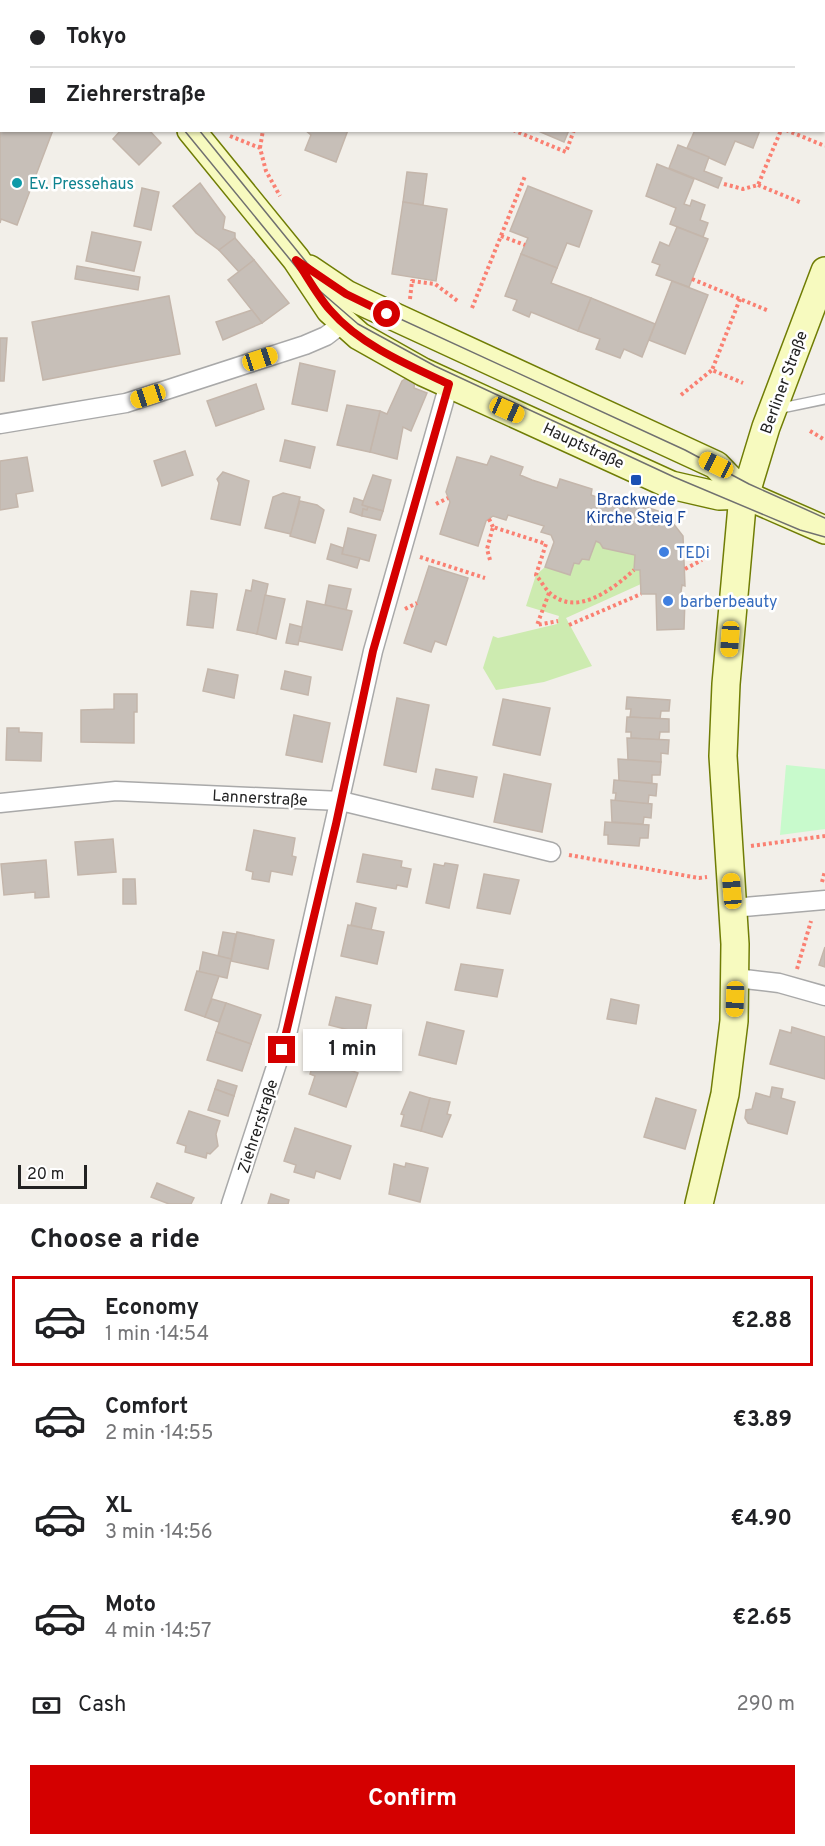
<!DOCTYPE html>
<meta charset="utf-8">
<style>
:root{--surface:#fff;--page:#f6f6f6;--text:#202124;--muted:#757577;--line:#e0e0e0;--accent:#d40000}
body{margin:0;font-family:Overpass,sans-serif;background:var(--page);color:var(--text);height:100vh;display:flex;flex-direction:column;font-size:22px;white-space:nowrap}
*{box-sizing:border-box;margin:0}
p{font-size:20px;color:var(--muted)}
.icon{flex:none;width:33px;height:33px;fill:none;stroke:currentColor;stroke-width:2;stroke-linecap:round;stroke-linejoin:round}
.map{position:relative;height:1204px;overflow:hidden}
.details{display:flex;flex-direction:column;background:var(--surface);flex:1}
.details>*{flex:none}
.hud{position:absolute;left:0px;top:0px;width:825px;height:132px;box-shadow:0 2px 4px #0004;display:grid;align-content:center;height:132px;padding:0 30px;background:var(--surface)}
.scale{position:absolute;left:18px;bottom:15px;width:69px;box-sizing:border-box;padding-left:6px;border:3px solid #222;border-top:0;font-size:16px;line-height:21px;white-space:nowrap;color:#222;-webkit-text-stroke:4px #fff;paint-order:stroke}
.end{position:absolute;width:27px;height:27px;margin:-14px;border:8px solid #d40000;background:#fff;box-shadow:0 0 0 3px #fff}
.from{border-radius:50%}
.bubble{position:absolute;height:42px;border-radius:0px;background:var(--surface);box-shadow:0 2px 4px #0004;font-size:20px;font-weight:700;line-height:42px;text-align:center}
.car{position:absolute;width:18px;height:36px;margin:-18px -9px;border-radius:8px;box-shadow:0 0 4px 2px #0007;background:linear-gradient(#f5c518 24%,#345 0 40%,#f5c518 0 76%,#345 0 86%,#f5c518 0)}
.hud b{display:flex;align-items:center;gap:21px;height:57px;font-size:22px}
.hud b+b{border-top:2px solid var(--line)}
.hud i{width:15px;height:15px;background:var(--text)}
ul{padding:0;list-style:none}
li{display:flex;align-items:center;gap:18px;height:90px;margin:0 12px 9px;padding:0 18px;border:3px solid transparent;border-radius:0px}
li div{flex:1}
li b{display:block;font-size:22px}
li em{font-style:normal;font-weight:700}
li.selected{border-color:var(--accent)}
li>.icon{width:54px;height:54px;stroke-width:1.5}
h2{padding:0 30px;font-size:27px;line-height:72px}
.pay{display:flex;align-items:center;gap:15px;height:66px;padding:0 30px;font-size:22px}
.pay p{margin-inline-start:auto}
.action{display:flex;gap:12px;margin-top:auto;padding:12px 30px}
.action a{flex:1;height:69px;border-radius:0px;background:var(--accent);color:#fff;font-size:24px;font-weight:700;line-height:69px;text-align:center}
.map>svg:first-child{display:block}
.grass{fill:#cdebb0}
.park{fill:#c8facc}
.building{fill:#c7bfb8;stroke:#c4b6ab;stroke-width:1.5}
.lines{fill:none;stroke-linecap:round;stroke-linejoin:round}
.lane-casing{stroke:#a9a9a9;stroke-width:12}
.street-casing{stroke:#a9a9a9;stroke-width:21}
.secondary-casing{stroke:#707d05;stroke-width:30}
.path{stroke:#fa8072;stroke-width:4;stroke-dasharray:3 3;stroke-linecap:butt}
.lane{stroke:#fff;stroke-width:9}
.street{stroke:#fff;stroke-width:18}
.secondary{stroke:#f7fabf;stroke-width:27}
.tram{stroke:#707070;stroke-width:1.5}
.route{stroke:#d40000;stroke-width:8}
.culture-dot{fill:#0f9aa8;stroke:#fff;stroke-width:2}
.transit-dot{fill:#1a4fb4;stroke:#fff;stroke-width:2}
.shop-dot{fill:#3f7fe0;stroke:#fff;stroke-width:2}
.labels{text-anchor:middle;stroke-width:5;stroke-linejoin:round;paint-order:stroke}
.culture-label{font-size:16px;fill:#0d838f;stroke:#fff;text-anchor:start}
.street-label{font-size:16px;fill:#222;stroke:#fff}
.transit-label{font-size:16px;fill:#164399;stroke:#fff}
.shop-label{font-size:16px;fill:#366cbe;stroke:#fff;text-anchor:start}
</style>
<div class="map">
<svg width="825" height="1204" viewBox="0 0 825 1204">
<rect width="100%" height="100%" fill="#f2efe9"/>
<path class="grass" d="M596 541 600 543 603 548 635 555 634 570H640L641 584 566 618 592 666 544 682 496 690 483 668 493 636 498 638 557 624 559 616 526 606 536 575 545 567 570 575 574 563 579 564 582 559 589 560Z"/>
<path class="park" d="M786 765 825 769V829L780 835Z"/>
<g class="building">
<path d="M338 0H379L337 2Z"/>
<path d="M425 0H448L451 2H424Z"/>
<path d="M569 0H638L568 2Z"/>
<path d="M0 90 2 130H53L17 225 1 219 0 223Z"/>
<path d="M121 130H149L161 143 139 165 113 139Z"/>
<path d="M305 130H348L336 162 305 150 311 135Z"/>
<path d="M536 130H569L564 142Z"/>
<path d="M695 130 706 131 760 130 753 148 735 141 725 165 687 148Z"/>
<path d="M678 145 709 157 704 171 722 178 718 188 669 168Z"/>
<path d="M657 164 694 179 684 204 690 206 692 200 705 205 700 220 708 223 703 237 670 224 676 208 646 196Z"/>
<path d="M407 172 427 174 423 205 403 202Z"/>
<path d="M200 183 225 217 223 229 235 233V238L219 250 196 233 173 206Z"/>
<path d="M528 186 592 211 579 247 567 243 557 268 521 254 528 238 510 231Z"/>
<path d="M142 188 159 192 151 230 134 226Z"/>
<path d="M403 202 447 209 436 281 392 274Z"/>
<path d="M677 227 708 239 689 287 656 275 660 265 652 262 660 242 669 246Z"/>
<path d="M92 232 141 242 134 271 86 261Z"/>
<path d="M235 238 254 260 239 272 219 250Z"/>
<path d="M521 254 557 268 551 283 591 298 578 331 531 312 529 317 513 310 517 300 505 296Z"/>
<path d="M254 260 289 303 262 323 228 280Z"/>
<path d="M77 266 140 277 138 290 75 279Z"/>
<path d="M672 281 708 295 685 354 649 340Z"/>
<path d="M169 296 180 354 43 380 32 322Z"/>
<path d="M591 298 655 324 642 357 624 349 620 358 596 349 600 339 578 331Z"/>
<path d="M252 310 262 323 223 340 216 322Z"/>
<path d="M0 338H7L4 381H0Z"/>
<path d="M300 363 335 371 327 411 292 404Z"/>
<path d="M408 377 415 380 414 388 427 393 411 431 403 427 397 459 370 452 380 411 387 414 402 381Z"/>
<path d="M256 384 264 409 216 426 207 401Z"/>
<path d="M347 405 380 411 370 452 337 445Z"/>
<path d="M285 440 315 447 310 468 280 461Z"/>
<path d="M185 451 193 475 162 486 154 461Z"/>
<path d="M491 456 523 467 520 475 532 480 557 488 560 479 592 489 591 495 628 508 631 502 661 512 660 518 672 522 683 536 685 586 682 585 680 599H685L684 629 657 630 656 594H641L640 570H634L635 555 603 548 600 543 596 541 589 560 582 559 579 564 574 563 570 575 545 567 554 542 551 535 541 532 544 526 508 515 506 520 493 516 486 521 478 546 440 534 450 502 446 492 457 457 487 465Z"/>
<path d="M27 457 33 491 16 494 18 507 0 510V461Z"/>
<path d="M223 472 249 481 240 525 211 519 219 483 217 479Z"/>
<path d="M373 475 391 480 383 511 362 505Z"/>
<path d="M283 493 300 497 291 534 265 528 273 497Z"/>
<path d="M354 498 363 501 362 505 368 507 367 510 363 509 362 516 350 512Z"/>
<path d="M300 501 317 505 324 510 315 543 290 536Z"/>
<path d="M368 507 383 511 380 520 362 516 363 509 367 510Z"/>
<path d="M348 528 376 535 369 561 342 554Z"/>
<path d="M331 544 343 548 342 554 360 558 357 568 327 559Z"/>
<path d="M429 566 468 578 446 645 435 641 431 652 404 643Z"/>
<path d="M253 580 268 584 257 634 237 630 246 590 251 591Z"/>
<path d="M329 585 351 589 346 610 325 605Z"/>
<path d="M191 591 217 594 213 628 187 625Z"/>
<path d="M265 595 285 599 276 639 257 634Z"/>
<path d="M307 601 352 611 342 650 299 641Z"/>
<path d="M290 624 302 627 298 645 286 643Z"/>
<path d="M208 669 238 675 234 698 203 691Z"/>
<path d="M285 671 311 677 308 695 281 689Z"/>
<path d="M114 694H137V712H134V743L81 742V710L114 709Z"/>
<path d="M627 697 670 700 669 711H661L660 719 630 717 631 709H626Z"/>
<path d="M397 698 429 705 416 772 384 765Z"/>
<path d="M503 699 550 708 540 755 493 745Z"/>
<path d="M294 715 330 723 322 762 286 755Z"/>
<path d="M627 717 669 719V732H660L659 740 631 738V732H626Z"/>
<path d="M7 728H19V732L42 733 41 761 6 760Z"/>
<path d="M627 738 669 740 668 754 661 753V762L628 760Z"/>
<path d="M618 759 661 762 660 775H652V783L619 781Z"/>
<path d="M436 769 477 777 473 797 432 789Z"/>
<path d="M504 774 551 784 542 832 494 822Z"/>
<path d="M614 780 657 784 656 796 649 795 648 804 615 801 616 793H613Z"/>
<path d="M611 800 652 804 651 818 644 817 643 824 612 822Z"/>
<path d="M605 822 649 825 648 838H640L639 846 608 844V835H604Z"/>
<path d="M254 830 295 838 292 856 296 857 292 875 271 871 269 882 252 879 253 872 246 870Z"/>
<path d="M113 839 116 872 78 875 75 842Z"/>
<path d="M363 854 402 861 401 867 411 869 407 887 397 885 396 889 357 882Z"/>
<path d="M46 860 49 897 35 898V892L4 895 1 864Z"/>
<path d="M445 863 458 865 449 908 426 903 434 864 444 866Z"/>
<path d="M484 874 519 880 510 914 477 908Z"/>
<path d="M123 879H135L136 904H123Z"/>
<path d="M356 903 376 908 371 930 351 925Z"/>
<path d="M348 925 384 932 377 964 341 956Z"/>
<path d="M223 932 236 934 231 959 218 956Z"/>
<path d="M237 932 274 940 268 969 231 961Z"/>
<path d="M825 947V967L819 965Z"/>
<path d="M203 952 231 959 227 978 199 972Z"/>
<path d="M461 964 503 970 497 997 455 990Z"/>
<path d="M197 971 219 976 205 1017 185 1010Z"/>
<path d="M336 997 371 1005 365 1034 329 1025Z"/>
<path d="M212 999 226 1003 219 1022 205 1017Z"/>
<path d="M611 999 639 1005 636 1024 607 1019Z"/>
<path d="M226 1003 261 1015 251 1044 216 1032Z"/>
<path d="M427 1022 464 1031 456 1064 419 1055Z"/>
<path d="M792 1027 825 1037V1079L770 1064 780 1030 791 1033Z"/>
<path d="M216 1032 251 1044 242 1071 207 1060Z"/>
<path d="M321 1060 358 1073 346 1107 309 1094 315 1076 310 1074 314 1062 319 1064Z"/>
<path d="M218 1080 237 1086 234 1096 215 1089Z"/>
<path d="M772 1087 783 1089 781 1098 795 1102 787 1134 748 1123 745 1118 746 1110 752 1109 756 1093 770 1097Z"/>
<path d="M215 1089 234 1096 228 1116 208 1110Z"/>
<path d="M410 1092 430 1098 421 1131 401 1126 404 1115 401 1114Z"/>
<path d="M430 1098 450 1102 447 1114 451 1115 442 1137 421 1131Z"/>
<path d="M656 1098 696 1110 685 1149 644 1137Z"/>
<path d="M189 1111 220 1121 216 1134 218 1146 210 1154 207 1153 206 1158 185 1152 186 1146 177 1143Z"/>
<path d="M295 1128 351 1146 340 1179 316 1171 314 1178 294 1172 296 1165 284 1161Z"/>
<path d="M406 1163 428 1168 420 1202 389 1194 394 1164 405 1167Z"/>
<path d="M157 1183 194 1198 191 1204H169L151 1197Z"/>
<path d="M271 1194 289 1200 288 1204H268Z"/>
</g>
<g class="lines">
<defs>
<path id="lane" d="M777 409 825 399"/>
<g id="street">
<path d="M298 2 299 0"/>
<path d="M0 424 126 403 305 345 326 336 343 323"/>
<path d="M0 803 116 791 341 801 551 852"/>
<path d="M733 908 825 900"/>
<path d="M736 978 779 983 825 996"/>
<path d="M231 1204 288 1030 373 651 449 384"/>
</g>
<g id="secondary">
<path d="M0 13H2"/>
<path d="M191 130 296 259 330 310 359 336 423 372 671 485 719 496 745 495"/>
<path d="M309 269 346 294 369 305 716 465 745 495 825 530"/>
<path d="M699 1204 725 1094 734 1021 735 944 723 756 726 684 742 506 766 427 825 271"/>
</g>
</defs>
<use href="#lane" class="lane-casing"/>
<use href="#street" class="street-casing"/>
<use href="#secondary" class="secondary-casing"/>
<g class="path">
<path d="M807 0 811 2"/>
<path d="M185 2 186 0"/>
<path d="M711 2 712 0"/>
<path d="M824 7H825"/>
<path d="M824 62 825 63"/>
<path d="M513 130 566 152 574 130"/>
<path d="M786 130 825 146"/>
<path d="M230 136 260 148 266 171 280 196"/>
<path d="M260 148 263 130"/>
<path d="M724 184 743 189 758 185 781 130"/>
<path d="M758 185 802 203"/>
<path d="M501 236 525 245"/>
<path d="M692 279 769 311"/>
<path d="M410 299 412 281 435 284 459 302"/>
<path d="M740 299 712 370 743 383"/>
<path d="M472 308 525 176"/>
<path d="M681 395 712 370"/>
<path d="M810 431 825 440"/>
<path d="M436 504 448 498"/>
<path d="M489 519 493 527"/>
<path d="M420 557 485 578"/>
<path d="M490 560 487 549 493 527 546 544 536 575C541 581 545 589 551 594 578 617 614 588 634 570"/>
<path d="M685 569 702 560"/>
<path d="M549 593 537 625 558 621"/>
<path d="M405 609 417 603"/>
<path d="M569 625 641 594"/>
<path d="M751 846 825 836"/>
<path d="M569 855 699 878 707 877"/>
<path d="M822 882 825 871"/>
<path d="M797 969 811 921"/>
</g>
<use href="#lane" class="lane"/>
<use href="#street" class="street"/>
<use href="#secondary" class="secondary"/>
<g class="tram">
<path d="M0 6H2"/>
<path d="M0 19H2"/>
<path d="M184 130 306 279 358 324 435 366 674 477 800 530 825 537"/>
<path d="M199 130 307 263 324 280 346 294 685 450 749 484 825 518"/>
</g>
</g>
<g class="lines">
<path class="route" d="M282 1050 336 824 373 651 449 384C408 365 360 345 330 310 317 295 307 276 296 260L346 294 387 314"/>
</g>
<circle class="culture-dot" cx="17" cy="183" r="6"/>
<rect class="transit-dot" x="630" y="474" width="12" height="12" rx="3"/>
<g class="shop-dot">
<circle cx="664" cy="552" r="6"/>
<circle cx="668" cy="601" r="6"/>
</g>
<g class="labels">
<g class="culture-label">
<text x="29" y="189">Ev. Pressehaus</text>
</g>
<g class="street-label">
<text transform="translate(783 382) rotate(-70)" y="6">Berliner Straße</text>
<text transform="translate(584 445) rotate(25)" y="6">Hauptstraße</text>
<text transform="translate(260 797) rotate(3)" y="6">Lannerstraße</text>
<text transform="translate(257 1126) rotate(-72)" y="6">Ziehrerstraße</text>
</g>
<g class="transit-label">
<text x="636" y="505">Brackwede<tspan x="636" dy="18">Kirche Steig F</tspan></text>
</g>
<g class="shop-label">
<text x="676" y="558">TEDi</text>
<text x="680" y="607">barberbeauty</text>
</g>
</g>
</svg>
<div class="scale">20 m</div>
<i class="end from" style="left:387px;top:314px"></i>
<i class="end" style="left:282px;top:1050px"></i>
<div class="bubble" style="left:303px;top:1029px;width:99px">1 min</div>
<i class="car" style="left:260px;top:359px;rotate:72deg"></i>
<i class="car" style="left:148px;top:396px;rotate:252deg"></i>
<i class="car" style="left:507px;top:410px;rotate:114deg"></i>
<i class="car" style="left:716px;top:465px;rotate:296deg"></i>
<i class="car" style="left:730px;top:639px;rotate:184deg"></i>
<i class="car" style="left:732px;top:891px;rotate:355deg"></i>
<i class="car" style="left:735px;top:999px;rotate:182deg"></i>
<div class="hud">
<b><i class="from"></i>Tokyo</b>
<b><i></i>Ziehrerstraße</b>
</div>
</div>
<section class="details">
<h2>Choose a ride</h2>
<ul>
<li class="selected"><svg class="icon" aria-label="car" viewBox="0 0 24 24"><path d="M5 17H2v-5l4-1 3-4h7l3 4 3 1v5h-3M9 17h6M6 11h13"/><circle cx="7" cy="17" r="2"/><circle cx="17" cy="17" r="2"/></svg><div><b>Economy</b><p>1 min · 14:54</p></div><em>€2.88</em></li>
<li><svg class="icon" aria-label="car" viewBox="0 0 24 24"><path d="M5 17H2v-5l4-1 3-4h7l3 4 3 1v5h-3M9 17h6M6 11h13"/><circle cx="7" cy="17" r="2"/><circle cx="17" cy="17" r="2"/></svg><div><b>Comfort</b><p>2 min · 14:55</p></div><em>€3.89</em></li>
<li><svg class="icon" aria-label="car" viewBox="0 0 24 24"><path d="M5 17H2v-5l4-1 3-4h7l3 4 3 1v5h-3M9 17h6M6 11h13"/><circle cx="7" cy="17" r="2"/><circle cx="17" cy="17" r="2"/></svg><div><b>XL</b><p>3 min · 14:56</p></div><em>€4.90</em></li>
<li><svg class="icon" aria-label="car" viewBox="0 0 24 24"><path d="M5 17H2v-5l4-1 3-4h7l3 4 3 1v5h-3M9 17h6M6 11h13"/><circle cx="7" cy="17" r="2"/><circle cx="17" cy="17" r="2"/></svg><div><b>Moto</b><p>4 min · 14:57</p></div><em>€2.65</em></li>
</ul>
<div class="pay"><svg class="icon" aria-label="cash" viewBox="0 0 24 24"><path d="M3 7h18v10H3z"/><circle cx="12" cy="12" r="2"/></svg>Cash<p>290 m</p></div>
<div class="action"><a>Confirm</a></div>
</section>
